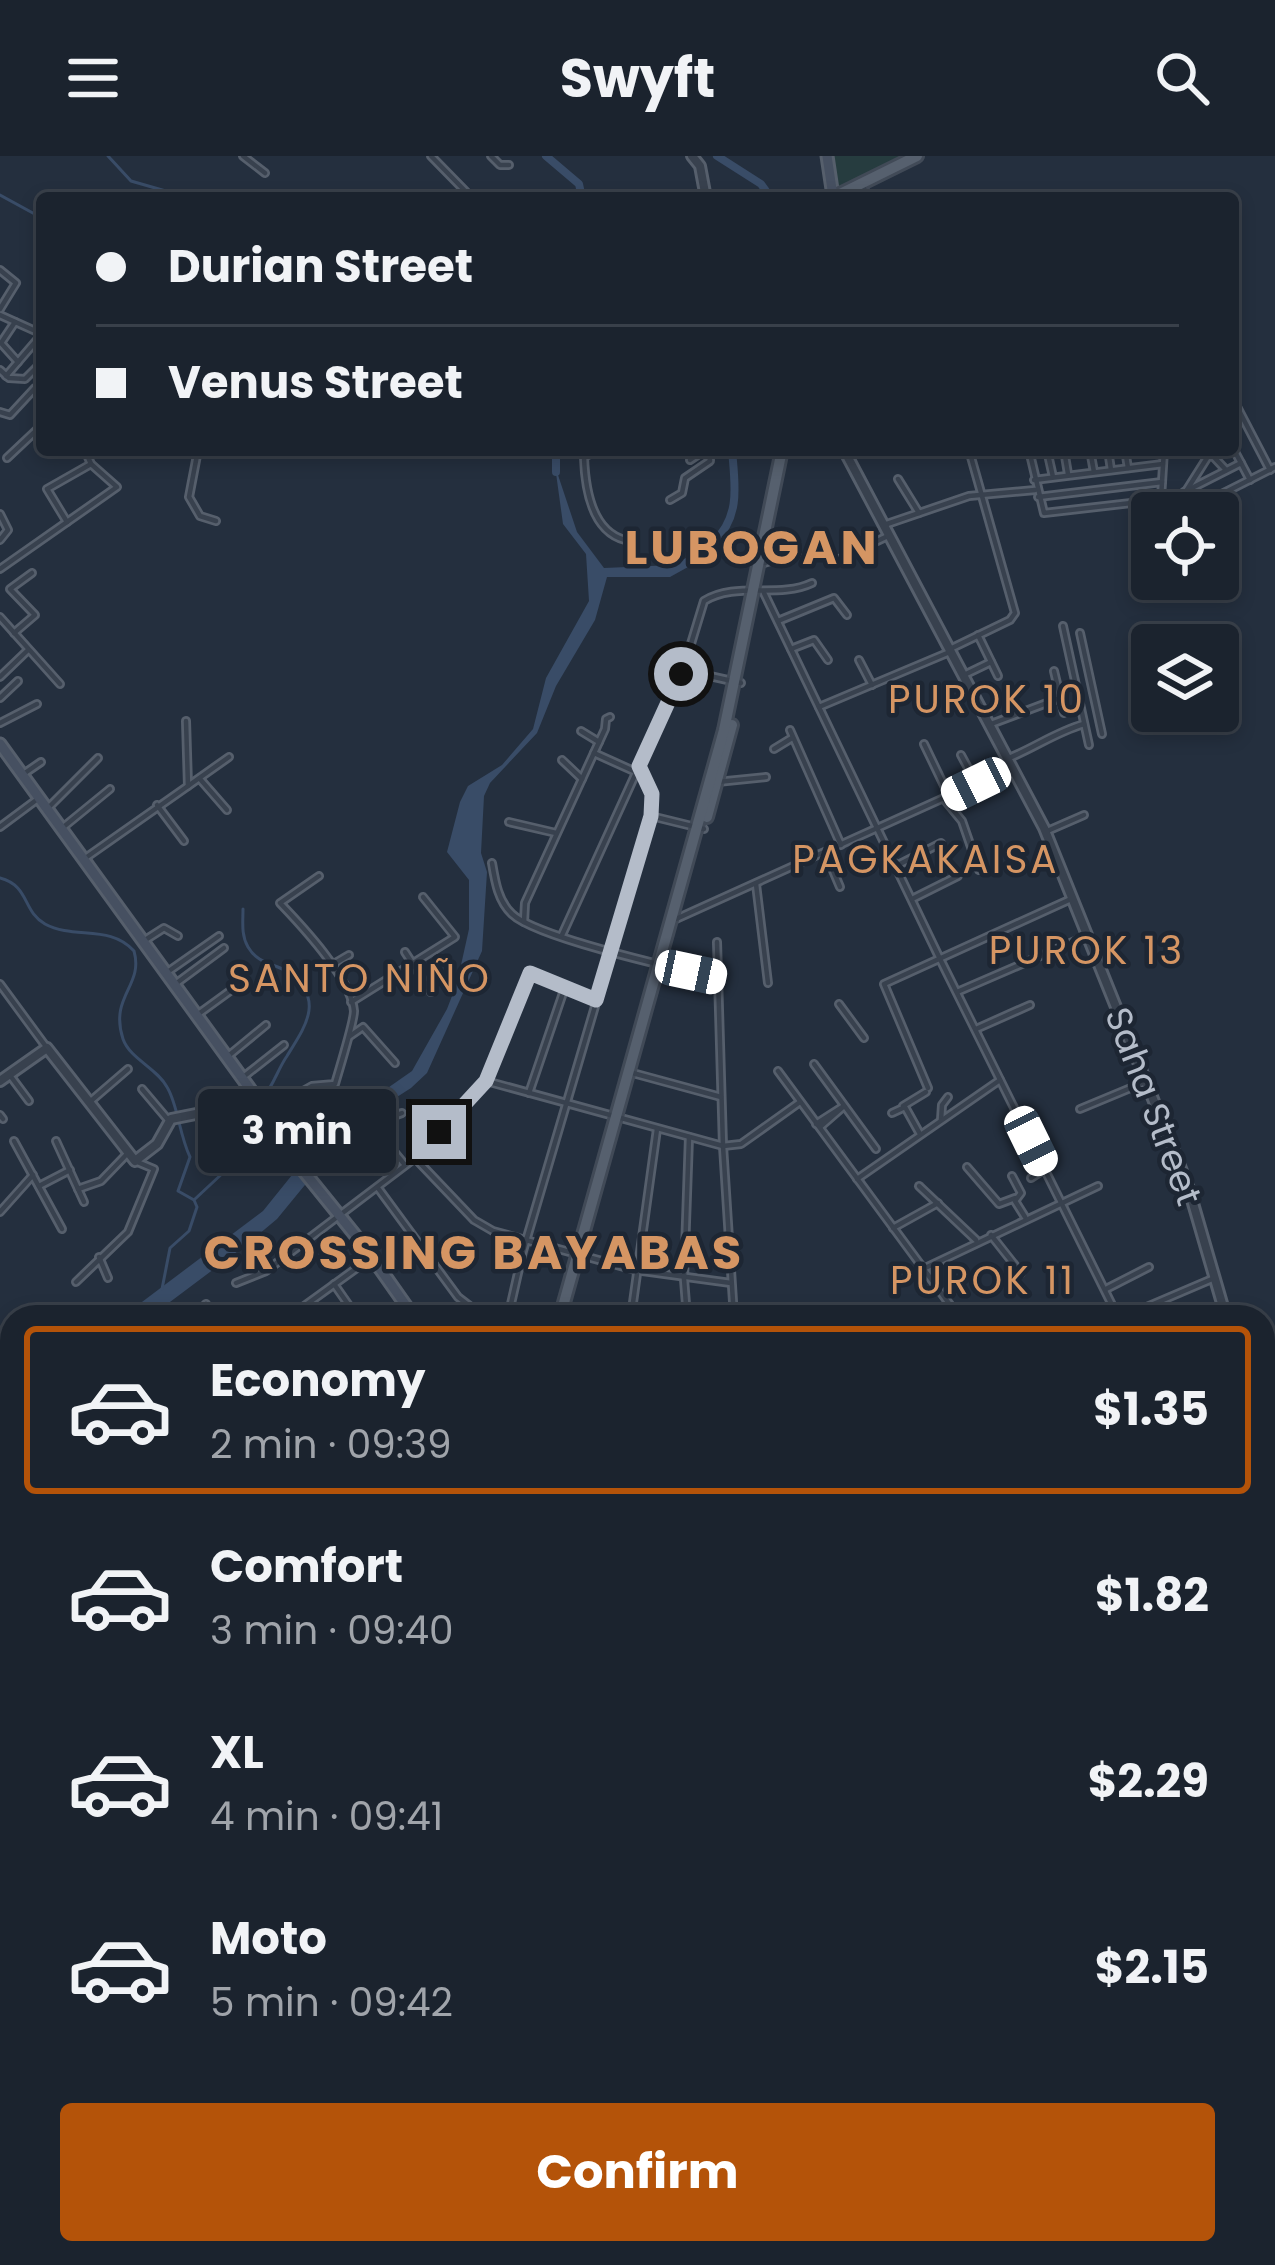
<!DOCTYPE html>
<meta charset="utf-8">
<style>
:root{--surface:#1b232e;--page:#282f3a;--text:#f1f3f6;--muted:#a0a4aa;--line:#39404a;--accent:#b45309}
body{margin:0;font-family:Poppins,sans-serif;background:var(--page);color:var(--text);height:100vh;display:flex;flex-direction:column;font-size:45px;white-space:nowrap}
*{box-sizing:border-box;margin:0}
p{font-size:39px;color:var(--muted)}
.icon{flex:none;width:66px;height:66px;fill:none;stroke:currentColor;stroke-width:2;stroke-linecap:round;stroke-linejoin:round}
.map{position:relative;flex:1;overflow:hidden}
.sheet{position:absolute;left:0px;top:1149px;width:1275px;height:960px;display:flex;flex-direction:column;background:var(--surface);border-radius:36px 36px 0 0;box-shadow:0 6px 18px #0003,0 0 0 3px var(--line)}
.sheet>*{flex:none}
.top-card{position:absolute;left:36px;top:36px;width:1203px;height:264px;border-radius:12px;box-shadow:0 6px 18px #0003,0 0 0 3px var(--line);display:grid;align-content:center;height:264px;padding:0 60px;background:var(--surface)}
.tools{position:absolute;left:1131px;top:336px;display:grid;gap:24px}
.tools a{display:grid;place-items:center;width:108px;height:108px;border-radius:12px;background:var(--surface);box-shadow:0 6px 18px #0003,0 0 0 3px var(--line);font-size:60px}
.end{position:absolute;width:54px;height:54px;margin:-27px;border:15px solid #b4bcc9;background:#111;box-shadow:0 0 0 6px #111}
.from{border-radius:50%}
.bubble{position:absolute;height:84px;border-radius:12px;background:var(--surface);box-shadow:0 6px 18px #0003,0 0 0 3px var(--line);font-size:39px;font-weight:700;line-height:84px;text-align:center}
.car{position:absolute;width:36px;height:72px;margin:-36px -18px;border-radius:15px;box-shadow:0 0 9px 3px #0007;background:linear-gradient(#fff 24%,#345 0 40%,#fff 0 76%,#345 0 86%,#fff 0)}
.top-card b{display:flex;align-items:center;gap:42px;height:114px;font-size:45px}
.top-card b+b{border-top:3px solid var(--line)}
.top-card i{width:30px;height:30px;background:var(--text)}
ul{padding:21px 0 0;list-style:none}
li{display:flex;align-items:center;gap:36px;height:168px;margin:0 24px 18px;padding:0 36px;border:6px solid transparent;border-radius:12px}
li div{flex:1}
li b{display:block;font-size:45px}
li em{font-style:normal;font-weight:700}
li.current{border-color:var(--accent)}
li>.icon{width:108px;height:108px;stroke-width:1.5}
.cta{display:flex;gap:24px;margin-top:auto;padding:24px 60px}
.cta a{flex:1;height:138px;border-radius:12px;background:var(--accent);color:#fff;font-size:48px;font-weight:700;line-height:138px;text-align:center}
header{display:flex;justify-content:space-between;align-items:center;height:156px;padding:0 60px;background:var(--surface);font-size:54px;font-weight:700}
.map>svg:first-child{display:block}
.green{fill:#263c3f}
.water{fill:#394c67}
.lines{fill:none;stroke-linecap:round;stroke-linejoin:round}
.stream{stroke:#394c67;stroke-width:3}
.river{stroke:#394c67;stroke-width:8}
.minor-casing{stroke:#565f6c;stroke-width:10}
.tertiary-casing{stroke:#565f6c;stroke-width:14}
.secondary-casing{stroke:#565f6c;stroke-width:15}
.primary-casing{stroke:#414a57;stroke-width:16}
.trunk-casing{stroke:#434c59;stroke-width:18}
.minor{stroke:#38414e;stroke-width:4.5}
.tertiary{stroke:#38414e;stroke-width:8}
.secondary{stroke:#465061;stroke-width:9}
.primary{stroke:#56606e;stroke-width:10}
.trunk{stroke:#656462;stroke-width:12}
.route{stroke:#b4bcc9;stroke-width:15}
.labels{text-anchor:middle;stroke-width:9;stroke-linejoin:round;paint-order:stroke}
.street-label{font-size:36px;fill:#b4bcc9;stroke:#1d2633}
.neighbourhood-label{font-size:39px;letter-spacing:3px;fill:#d59563;stroke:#1d2633}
.district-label{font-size:48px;font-weight:bold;letter-spacing:3px;fill:#d59563;stroke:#1d2633}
</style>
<header><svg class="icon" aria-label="menu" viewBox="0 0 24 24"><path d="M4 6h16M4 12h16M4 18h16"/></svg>Swyft<svg class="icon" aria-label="search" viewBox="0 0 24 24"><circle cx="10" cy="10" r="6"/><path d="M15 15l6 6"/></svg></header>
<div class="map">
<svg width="1275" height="2109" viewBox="0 0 1275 2109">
<rect width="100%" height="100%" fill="#242f3e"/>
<path class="green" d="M829 0H908L834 35Z"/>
<path class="water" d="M555 310 577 376 604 412 674 409 718 383 688 411 670 421H607L595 464 556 530 537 577 490 627 484 640 481 697 487 716 482 795 427 917 411 932 355 968 277 1063 246 1089 150 1161H122L263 1055 329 973 412 915 447 853 457 827 469 773V724L447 696 460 646 468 630 502 609 533 573 546 522 589 445 586 398 563 368Z"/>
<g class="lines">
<g class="stream">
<path d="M108 0 131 25 190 42"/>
<path d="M0 39 42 62"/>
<path d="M0 722C30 730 22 755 45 768 74 784 110 768 134 795 144 830 109 840 123 883 130 903 157 912 167 931 178 949 179 978 190 1001L178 1035 194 1044 197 1051 189 1075 170 1092 162 1133"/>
<path d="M243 753C243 766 241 779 248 791 258 808 273 807 288 816 326 843 305 871 287 900 278 913 274 928 263 942"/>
<path d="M195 1043 225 1015 236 974 256 949"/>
<path d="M456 2097V2102"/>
<path d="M457 2108V2109"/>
</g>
<g class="river">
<path d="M546 0 579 28 582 42"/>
<path d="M717 0 761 28 771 42"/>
<path d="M556 316V294"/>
<path d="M713 387C741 360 735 330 732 294"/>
</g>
<defs>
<g id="minor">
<path d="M243 0 265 17"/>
<path d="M431 0 472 42"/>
<path d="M491 0 500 9H509"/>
<path d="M863 30 868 42"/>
<path d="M0 114 16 127 0 153"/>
<path d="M0 159 42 178"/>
<path d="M15 166 1 187 18 206"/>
<path d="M0 214 9 222 25 223 42 206"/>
<path d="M6 220 42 178"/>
<path d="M1233 243 1270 314"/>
<path d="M0 256 10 259 35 232"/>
<path d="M1233 292 1250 324"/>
<path d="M198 294 189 341 200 360 216 365"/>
<path d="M597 294 584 301C585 330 591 375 625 384"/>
<path d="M1029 294 1044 357 1166 343 1186 356 1275 311"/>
<path d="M1047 294 1053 321"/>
<path d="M1064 294 1068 318"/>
<path d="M1090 294 1094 316"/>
<path d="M1108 294 1111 314"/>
<path d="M1125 294 1128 312"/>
<path d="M1210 297 1226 314"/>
<path d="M7 302 42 269"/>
<path d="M690 304 705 294"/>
<path d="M898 323 919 357"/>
<path d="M1034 324 1163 308"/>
<path d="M1184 336 1241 307"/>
<path d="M1038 341 1162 326"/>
<path d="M1161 342 1164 294"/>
<path d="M670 344 682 337 685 322 710 305 709 294"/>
<path d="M1178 348 1212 294"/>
<path d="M0 358 8 374 0 384"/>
<path d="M67 366 47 333 91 308"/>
<path d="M884 369 969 340 1035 334"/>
<path d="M837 404 890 379"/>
<path d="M764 407 797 397"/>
<path d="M0 413 117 331 91 308 85 294"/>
<path d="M764 437 940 803 1118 1161"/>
<path d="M0 461 60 528"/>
<path d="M778 465 834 442 847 459"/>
<path d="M1063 470 1089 589"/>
<path d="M14 477 35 459 10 433 32 417"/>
<path d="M1080 477 1102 578"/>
<path d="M978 479 998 520"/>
<path d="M791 493 814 484 828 504"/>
<path d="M950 493 1010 464 1015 457 969 294"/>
<path d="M859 504 872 529"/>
<path d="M683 514 741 527"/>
<path d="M1054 515 1064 557"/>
<path d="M964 519 991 506"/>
<path d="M0 521 28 494"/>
<path d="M0 542 18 525"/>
<path d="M819 551 952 495"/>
<path d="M0 567 37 548"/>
<path d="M991 568 1060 542"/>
<path d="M790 574 841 689"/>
<path d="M581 575 599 586"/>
<path d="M924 588 949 640"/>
<path d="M774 593 792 582"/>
<path d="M594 597 636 616"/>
<path d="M961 599 975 625"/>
<path d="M1009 602C1036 591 1056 576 1084 568"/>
<path d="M562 604 582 623"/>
<path d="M22 619 41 606"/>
<path d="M200 623 227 654"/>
<path d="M717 626 766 621"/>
<path d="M188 630 229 601"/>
<path d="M944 643 962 665 979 714"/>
<path d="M157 649 184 685"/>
<path d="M47 653 98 602"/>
<path d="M651 660 704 673"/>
<path d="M509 666 556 677"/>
<path d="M0 671 39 642"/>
<path d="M61 673 110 633"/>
<path d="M1045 676 1084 659"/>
<path d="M826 698 840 731"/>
<path d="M84 703 188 630 186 565"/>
<path d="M492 707C495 725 498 745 512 758 537 782 678 813 717 822"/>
<path d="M898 709 941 687"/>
<path d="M756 728 768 827"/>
<path d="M912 743 958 720"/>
<path d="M676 763 1010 612"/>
<path d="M524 766 525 747 605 573 606 563 610 561"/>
<path d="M562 779 683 514 704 445C736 425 778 443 812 427"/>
<path d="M142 786 164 772 178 780"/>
<path d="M717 786 723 990 734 1161"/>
<path d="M405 796 431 836"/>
<path d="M332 809 349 799"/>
<path d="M166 817 219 780"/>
<path d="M0 828 47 892"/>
<path d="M174 829 224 792"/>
<path d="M957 836 1084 781"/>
<path d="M351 846 455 781 423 741"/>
<path d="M839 848 864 882"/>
<path d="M197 859 230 835"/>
<path d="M976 873 1030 849"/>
<path d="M350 880 363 871 395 907"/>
<path d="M227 901 266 869"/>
<path d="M814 908 876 993"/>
<path d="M778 915 959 1161"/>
<path d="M629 916 721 941"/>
<path d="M9 918 29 945"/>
<path d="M242 922 284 889"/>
<path d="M486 925 723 990 741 988 800 946"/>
<path d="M928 932 884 828 1071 743"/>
<path d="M142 933 169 965"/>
<path d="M529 937 565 831"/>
<path d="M92 944 128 913"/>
<path d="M903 950 926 936"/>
<path d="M1080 953 1145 926"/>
<path d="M266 956 312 930 335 928C339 914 354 866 354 855 351 822 302 770 280 747L319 720"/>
<path d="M402 957 391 961 384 977 394 982 391 992 405 1009"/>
<path d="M892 957 905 951 920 978"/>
<path d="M0 959 3 963"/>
<path d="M941 964 942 949 948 941"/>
<path d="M816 968 844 950 820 971"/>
<path d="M14 985 62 1073"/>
<path d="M56 985 84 1046"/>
<path d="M415 1002 474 1064 493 1075 635 1114 731 1127"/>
<path d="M967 1011 999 1048 1015 1042"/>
<path d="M236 1012 260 981 273 973"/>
<path d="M1012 1020 1021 1037 1015 1045 1025 1061"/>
<path d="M1031 1022 1045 1013"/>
<path d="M857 1023 1000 924"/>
<path d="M39 1030 70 1014"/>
<path d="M919 1030 976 1084"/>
<path d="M378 1032 458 1141 484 1161"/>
<path d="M78 1033 101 1025 126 999"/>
<path d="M0 1056 33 1019"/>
<path d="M893 1072 938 1047"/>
<path d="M991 1079 1021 1117"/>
<path d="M99 1101 108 1122"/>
<path d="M923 1113 1098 1030"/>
<path d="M76 1126 128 1076 154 1013 135 1005"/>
<path d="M236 1127 266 1115 415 1002 486 925 530 817 594 843"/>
<path d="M334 1128 357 1161"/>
<path d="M1106 1133 1149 1111"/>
<path d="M1024 1159 1025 1161"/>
<path d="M194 1161 206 1148"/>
<path d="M289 1161 372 1101"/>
<path d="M508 1161 523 1095 651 660 652 638 639 609"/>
<path d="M631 1161 657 973"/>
<path d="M687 1161 684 1123 689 981"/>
<path d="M1123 1161 1212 1123"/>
<path d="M0 1226 12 1232"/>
<path d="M0 1264 12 1238"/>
<path d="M1263 1543 1275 1533"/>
<path d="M0 1574 12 1581"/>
<path d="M1263 1614H1275"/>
<path d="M0 1646 5 1633"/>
<path d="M1265 1997 1275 2028"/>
<path d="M0 2057 12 2062"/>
<path d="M1263 2071 1275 2107"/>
<path d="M0 2075 12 2079"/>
<path d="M242 2097 248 2109"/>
<path d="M274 2097 281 2109"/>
<path d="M335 2097 341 2109"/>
<path d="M363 2097 369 2109"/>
<path d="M390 2097 396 2109"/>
<path d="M421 2097 427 2109"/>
<path d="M477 2097 478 2109"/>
<path d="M515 2097 519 2109"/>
<path d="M642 2097 648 2109"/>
<path d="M701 2097 707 2109"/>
<path d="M795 2097 798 2109"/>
<path d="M861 2097H862"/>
<path d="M914 2097 916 2109"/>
<path d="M1003 2097 1012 2109"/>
<path d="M1240 2097 1244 2109"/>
<path d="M79 2109 117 2097"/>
<path d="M173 2109 208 2097"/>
<path d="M447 2109 455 2106 519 2108"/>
<path d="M734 2109 751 2097"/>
<path d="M942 2109 970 2097"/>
</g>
<g id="tertiary">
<path d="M692 0 700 10 706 42"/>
<path d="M844 294 1044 672 1188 1030 1226 1161"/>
<path d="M0 925 47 892 135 1005 157 988 171 963 226 952 253 937"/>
<path d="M1263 1363 1275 1436"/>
<path d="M1263 1965 1275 1957"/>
<path d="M304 2097 310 2109"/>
<path d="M587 2097 593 2109"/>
<path d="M1041 2109 1060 2097"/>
</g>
<g id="secondary">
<path d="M827 0 833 40"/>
<path d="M0 588 253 937 297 1007 364 1090 414 1161"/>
<path d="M0 1631 12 1636"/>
</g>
<g id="primary">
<path d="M832 42 917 0"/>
<path d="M707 661 732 569"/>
<path d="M560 1161 724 574 782 294"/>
</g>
<g id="trunk">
<path d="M1263 1203 1275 1201"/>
<path d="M0 1511 12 1503"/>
</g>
</defs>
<use href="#minor" class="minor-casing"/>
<use href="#tertiary" class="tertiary-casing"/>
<use href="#secondary" class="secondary-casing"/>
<use href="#primary" class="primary-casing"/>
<use href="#trunk" class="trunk-casing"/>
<use href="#minor" class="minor"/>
<use href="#tertiary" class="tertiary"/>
<use href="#secondary" class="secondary"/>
<use href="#primary" class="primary"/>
<use href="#trunk" class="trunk"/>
</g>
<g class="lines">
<path class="route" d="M439 976 486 925 530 817 596 844 651 660 652 638 639 610 681 518"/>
</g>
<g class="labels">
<g class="street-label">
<text transform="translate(1154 950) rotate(69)" y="13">Saha Street</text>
</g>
<g class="neighbourhood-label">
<text x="987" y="557">PUROK 10</text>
<text x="926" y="717">PAGKAKAISA</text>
<text x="1087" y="808">PUROK 13</text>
<text x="360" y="836">SANTO NIÑO</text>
<text x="983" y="1138">PUROK 11</text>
</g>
<g class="district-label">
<text x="752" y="408">LUBOGAN</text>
<text x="474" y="1113">CROSSING BAYABAS</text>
</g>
</g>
</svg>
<div class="tools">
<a><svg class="icon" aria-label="locate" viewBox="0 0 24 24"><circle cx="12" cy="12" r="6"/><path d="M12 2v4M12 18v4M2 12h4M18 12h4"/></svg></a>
<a><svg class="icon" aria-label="layers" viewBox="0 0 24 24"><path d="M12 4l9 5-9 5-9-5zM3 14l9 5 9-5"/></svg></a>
</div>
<i class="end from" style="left:681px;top:518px"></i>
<i class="end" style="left:439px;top:976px"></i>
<div class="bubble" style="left:198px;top:933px;width:198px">3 min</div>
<i class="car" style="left:976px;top:628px;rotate:244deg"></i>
<i class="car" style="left:691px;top:816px;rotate:102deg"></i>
<i class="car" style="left:1031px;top:985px;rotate:154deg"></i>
<div class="top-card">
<b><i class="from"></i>Durian Street</b>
<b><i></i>Venus Street</b>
</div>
<section class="sheet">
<ul>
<li class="current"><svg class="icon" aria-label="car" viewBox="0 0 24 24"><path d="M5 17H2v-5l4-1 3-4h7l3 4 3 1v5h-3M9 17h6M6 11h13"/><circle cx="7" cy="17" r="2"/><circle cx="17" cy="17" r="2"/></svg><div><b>Economy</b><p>2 min · 09:39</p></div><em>$1.35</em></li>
<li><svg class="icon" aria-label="car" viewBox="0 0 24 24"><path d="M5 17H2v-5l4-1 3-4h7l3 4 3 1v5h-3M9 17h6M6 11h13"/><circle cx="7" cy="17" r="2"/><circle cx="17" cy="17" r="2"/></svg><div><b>Comfort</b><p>3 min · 09:40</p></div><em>$1.82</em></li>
<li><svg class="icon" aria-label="car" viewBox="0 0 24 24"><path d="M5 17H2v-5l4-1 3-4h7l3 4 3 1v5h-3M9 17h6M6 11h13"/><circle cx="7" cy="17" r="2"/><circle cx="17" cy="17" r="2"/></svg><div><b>XL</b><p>4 min · 09:41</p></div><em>$2.29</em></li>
<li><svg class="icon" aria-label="car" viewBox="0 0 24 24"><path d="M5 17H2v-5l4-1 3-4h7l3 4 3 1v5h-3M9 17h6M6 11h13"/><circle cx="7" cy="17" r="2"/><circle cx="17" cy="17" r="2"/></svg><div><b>Moto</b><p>5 min · 09:42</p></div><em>$2.15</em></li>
</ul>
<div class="cta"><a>Confirm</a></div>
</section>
</div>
